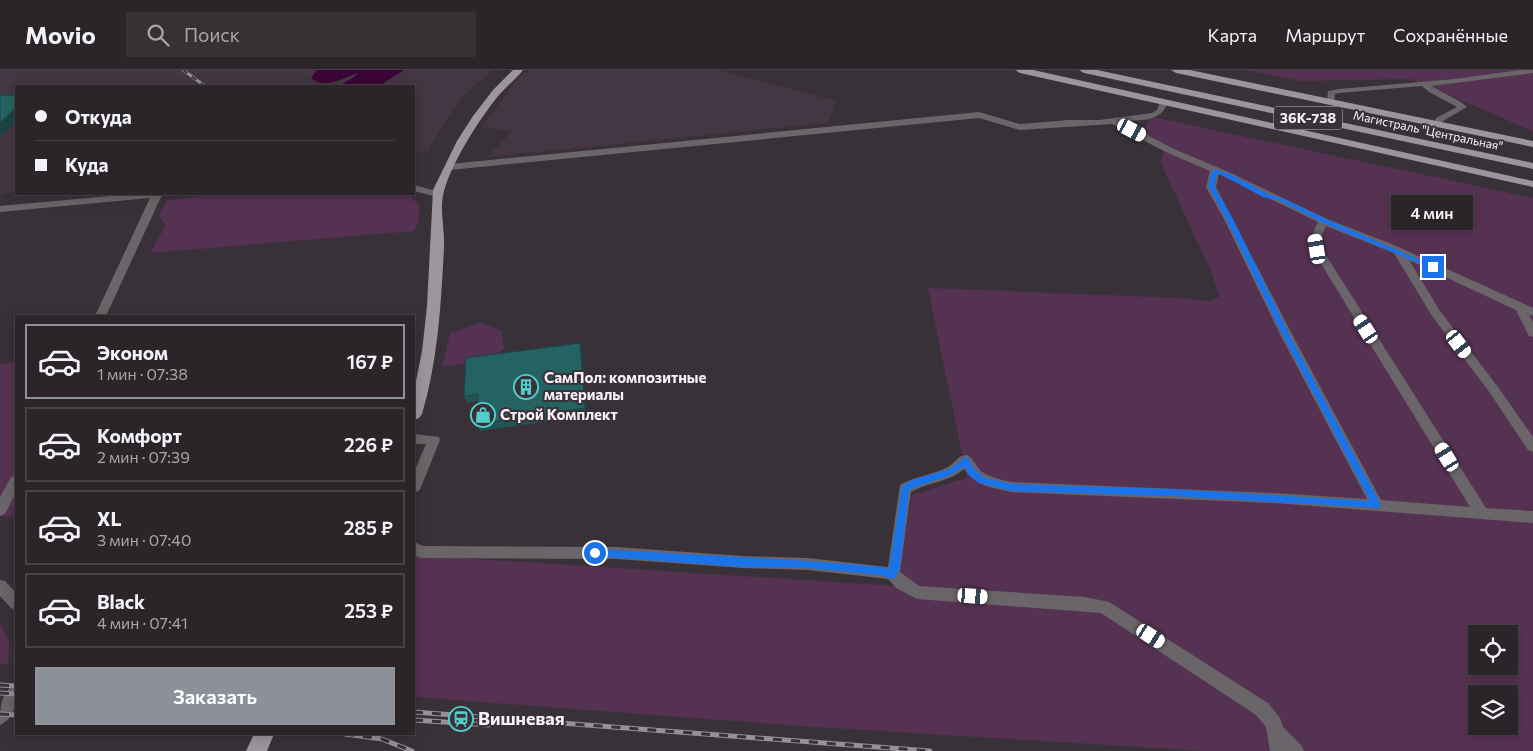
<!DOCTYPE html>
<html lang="ru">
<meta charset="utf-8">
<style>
:root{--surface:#2b252a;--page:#373136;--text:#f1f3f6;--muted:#a6a5a8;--line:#474247;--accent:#8c9099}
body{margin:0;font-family:Commissioner,sans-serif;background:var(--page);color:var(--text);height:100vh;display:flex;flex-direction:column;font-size:19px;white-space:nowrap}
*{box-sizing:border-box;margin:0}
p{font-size:16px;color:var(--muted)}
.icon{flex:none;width:28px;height:28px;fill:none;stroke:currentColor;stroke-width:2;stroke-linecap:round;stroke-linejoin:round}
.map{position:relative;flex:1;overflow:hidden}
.side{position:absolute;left:15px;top:245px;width:400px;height:420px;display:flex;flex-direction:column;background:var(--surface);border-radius:0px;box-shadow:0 2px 12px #0003,0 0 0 1px var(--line)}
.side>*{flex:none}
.guide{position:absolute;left:15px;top:15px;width:400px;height:110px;border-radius:0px;box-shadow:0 2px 12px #0003,0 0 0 1px var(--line);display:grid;align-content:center;height:110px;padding:0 20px;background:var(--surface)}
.fabs{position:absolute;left:1468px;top:555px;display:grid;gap:10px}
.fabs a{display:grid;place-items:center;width:50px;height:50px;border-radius:0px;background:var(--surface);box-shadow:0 2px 12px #0003,0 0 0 1px var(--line);font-size:25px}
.end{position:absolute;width:22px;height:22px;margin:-11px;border:6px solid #1a73e8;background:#fff;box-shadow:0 0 0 2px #fff}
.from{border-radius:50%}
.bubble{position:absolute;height:35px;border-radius:0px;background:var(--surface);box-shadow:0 2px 12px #0003,0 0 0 1px var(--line);font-size:16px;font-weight:600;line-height:35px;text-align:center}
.car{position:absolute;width:15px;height:30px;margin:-15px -8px;border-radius:6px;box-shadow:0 0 4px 1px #0007;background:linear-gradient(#fff 24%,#345 0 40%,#fff 0 76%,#345 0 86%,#fff 0)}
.guide b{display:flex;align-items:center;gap:18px;height:48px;font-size:19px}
.guide b+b{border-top:1px solid var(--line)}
.guide i{width:12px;height:12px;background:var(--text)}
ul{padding:9px 0 0;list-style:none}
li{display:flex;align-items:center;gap:15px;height:75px;margin:0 10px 8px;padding:0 10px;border:2px solid var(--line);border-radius:0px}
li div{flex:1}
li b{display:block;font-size:19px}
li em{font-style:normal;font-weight:600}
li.on{border-color:var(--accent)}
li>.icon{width:45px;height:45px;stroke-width:1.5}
.action{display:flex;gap:10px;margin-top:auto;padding:10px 20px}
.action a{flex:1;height:58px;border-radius:0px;background:var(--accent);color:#fff;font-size:20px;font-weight:600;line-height:58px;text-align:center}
header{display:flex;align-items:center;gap:30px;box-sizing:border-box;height:70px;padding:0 25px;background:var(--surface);border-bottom:1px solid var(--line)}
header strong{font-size:24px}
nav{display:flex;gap:28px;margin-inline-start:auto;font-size:18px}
.search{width:350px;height:45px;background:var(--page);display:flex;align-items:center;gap:12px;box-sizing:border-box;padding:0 18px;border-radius:0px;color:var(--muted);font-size:19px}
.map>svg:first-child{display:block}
.built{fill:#443642}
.green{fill:#563252;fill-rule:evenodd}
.water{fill:#3c0538}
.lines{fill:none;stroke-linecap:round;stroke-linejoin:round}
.minor{fill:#696568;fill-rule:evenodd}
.major{fill:#9d949c;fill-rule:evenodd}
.rail-far1-casing{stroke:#979096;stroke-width:3}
.rail-casing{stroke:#979096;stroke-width:5}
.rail-far1{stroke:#393138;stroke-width:2;stroke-dasharray:5.5;stroke-linecap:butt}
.rail{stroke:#393138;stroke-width:3;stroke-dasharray:9;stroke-linecap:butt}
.wall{fill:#205554}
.shaded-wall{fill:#1a4545}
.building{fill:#256362;stroke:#1a4545}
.route{fill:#1a73e8}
.labels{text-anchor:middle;stroke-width:4;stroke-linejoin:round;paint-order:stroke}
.far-street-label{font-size:12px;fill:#f8f2f7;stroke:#393138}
.shield{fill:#393138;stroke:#bfb8be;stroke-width:1}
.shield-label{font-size:14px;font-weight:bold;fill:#f8f2f7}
.poi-label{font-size:15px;font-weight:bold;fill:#f8f2f7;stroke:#393138;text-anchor:start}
.near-poi-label{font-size:18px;font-weight:bold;fill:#f8f2f7;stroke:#393138;text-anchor:start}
</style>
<header>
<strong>Movio</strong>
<div class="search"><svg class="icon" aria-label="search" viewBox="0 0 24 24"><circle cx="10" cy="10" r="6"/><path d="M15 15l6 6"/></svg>Поиск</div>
<nav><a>Карта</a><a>Маршрут</a><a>Сохранённые</a></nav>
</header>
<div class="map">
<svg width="1533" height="681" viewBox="0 0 1533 681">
<rect width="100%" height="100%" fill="#393138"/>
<g class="built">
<path d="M0 0H492L464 26 447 48 429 80 414 83V16H16V122L0 125Z"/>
<path d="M530 0H718L837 31 828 53 487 87 511 62 482 57 518 8Z"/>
</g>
<g class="green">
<path d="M1246 0H1533V61L1411 9 1300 11Z"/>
<path d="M1152 47 1533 128V681H1203L786 655 414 627V485L897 516 912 425 967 408 928 218 1178 228 1208 231 1219 227 1211 201 1164 100 1161 91 1164 82 1137 67ZM1476 564H1509V596H1476ZM1476 624H1509V656H1476Z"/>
<path d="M226 124H408L420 136 418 152 414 161 150 183 166 155 159 146 167 130Z"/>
<path d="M480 253 501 260 504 279 484 290 442 297 450 263Z"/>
<path d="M16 292V440L12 447 0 446V294Z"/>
<path d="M0 553 9 572 8 594H0Z"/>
</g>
<path class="water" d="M317 0H404L379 16H343L344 13 354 7 358 3C342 8 326 20 311 8Z"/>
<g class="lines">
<g class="minor">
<path d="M1520 0H1533V3L1431 16 1461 32 1467 37 1443 51 1442 56 1439 57 1435 54 1436 48 1457 37 1429 22 1422 16 1339 23 1335 24 1334 33 1327 31 1328 21 1339 19 1455 9Z"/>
<path d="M1161 30 1168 32C1161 53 1141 49 1122 52L1174 79 1231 103 1327 149 1394 175 1533 238V246L1529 245 1533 252V267L1529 266 1516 240 1409 190 1440 241 1498 317 1533 367V382L1528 380 1490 323 1432 246 1394 183 1326 156 1320 169 1322 179 1486 438 1533 441V453L1274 433 1012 422C993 418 975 416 964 399 950 412 928 412 911 422L900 502 919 516 1085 527 1109 532 1268 633 1280 648 1283 657 1301 675 1304 681H1270L1266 657 1256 645 1101 543 917 529 896 518 888 509 808 500 743 498 616 489 421 488 414 485V472L423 476 616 477 743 486 808 488 888 497 900 415C915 406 933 405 948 397 954 394 959 384 967 385 973 387 977 398 982 402 991 408 1002 410 1012 412L1274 423 1367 429 1282 268 1224 149 1206 117 1210 101 1168 83 1112 54 1020 60 979 48 450 100 445 97 450 94 979 42 1020 54 1069 50H1099L1152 43 1157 40ZM1219 104 1318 152 1310 169 1312 179 1470 437 1381 430 1294 268 1216 117Z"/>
<path d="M414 115 440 122 442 124 437 127 414 121Z"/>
<path d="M132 124H165L161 127 106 246H95L150 128 0 142V136Z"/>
<path d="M414 364 439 367 440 370 421 417 419 421 414 422V402L426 374H414Z"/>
<path d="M16 406V423L5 444 0 446V427L11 407Z"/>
<path d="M0 510 5 511 16 523V540L11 538 0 526Z"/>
<path d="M16 614C17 629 16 648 0 655 0 640 0 621 16 614Z"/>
</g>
<g class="major">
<path d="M513 0H523C516 9 507 16 499 25 480 48 452 92 444 121 439 139 445 159 444 178 441 234 438 290 422 344L419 348 414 350V321L422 281 427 236 433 120 457 71 473 46 493 20Z"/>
<path d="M1015 0H1033L1533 111V117L1020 3Z"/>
<path d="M1079 0H1097L1533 93V99L1084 3Z"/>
<path d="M1171 0H1190L1533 71V77L1176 3Z"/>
<path d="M254 664H274L267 681H246Z"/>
</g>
<defs>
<path id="rail-far1" d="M183 0 205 16"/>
<g id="rail">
<path d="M0 615 16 616"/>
<path d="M0 623 16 624"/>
<path d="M414 642 930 681"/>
<path d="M0 644 16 645"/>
<path d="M414 650 489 655"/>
<path d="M345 664 382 669 412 681"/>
</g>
</defs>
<use href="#rail-far1" class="rail-far1-casing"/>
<use href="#rail" class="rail-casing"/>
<use href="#rail-far1" class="rail-far1"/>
<use href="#rail" class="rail"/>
</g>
<path class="wall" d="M582 281 587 346 480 361 477 354 478 331 467 333 464 326Z"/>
<g class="shaded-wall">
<path d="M16 38V52L0 67V53Z"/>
<path d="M580 273 582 281 587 346 585 338Z"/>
</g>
<g class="building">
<path d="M0 25H16V38L0 53Z"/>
<path d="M580 273 585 338 477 354 478 324 464 326 466 288Z"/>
</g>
<path class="route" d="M1215 99 1230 104 1268 124 1284 129 1326 149 1436 197 1430 198 1321 152 1280 131 1263 127 1218 103 1214 116 1233 149 1291 268 1380 433V438L1171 426 1012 421 979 413 968 404 964 396C949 410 926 410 909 421L900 497 896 507 892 509 880 505 808 498 743 497 592 486 590 483 595 479C690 485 785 488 880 497L889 499 902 416 912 410 950 399 965 387 968 388 974 399 985 408 1012 414 1171 419 1370 431 1284 268 1226 149 1208 116 1212 101Z"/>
<defs>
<symbol id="building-ring" viewBox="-11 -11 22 22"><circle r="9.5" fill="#393138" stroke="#53cdcb" stroke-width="1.5"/><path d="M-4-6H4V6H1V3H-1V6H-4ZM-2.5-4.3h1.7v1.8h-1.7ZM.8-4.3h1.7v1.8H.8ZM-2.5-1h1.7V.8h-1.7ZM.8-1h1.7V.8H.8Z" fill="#53cdcb"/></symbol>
<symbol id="shop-ring" viewBox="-11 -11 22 22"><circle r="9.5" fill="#393138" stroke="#53cdcb" stroke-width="1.5"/><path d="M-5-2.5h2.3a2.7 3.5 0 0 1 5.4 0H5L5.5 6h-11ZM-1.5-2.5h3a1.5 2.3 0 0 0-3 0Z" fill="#53cdcb"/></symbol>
<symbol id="station-ring" viewBox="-11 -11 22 22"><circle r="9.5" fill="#393138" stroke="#53cdcb" stroke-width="1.5"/><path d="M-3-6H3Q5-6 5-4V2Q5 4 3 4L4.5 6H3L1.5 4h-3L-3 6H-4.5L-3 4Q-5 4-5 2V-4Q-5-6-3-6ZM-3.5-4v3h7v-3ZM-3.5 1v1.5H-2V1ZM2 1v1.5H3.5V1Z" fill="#53cdcb"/></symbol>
</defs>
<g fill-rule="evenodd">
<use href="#building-ring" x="512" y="303" width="28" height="28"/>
<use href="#shop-ring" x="469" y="331" width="28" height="28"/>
<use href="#station-ring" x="447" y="635" width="28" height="28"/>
</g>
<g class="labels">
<g class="far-street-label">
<text transform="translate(1428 61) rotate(12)" y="4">Магистраль "Центральная"</text>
</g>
<rect class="shield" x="1274" y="36.5" width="68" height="23" rx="4"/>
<g class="shield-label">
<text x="1308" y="53">36К-738</text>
</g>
<g class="poi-label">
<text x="544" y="313">СамПол: композитные<tspan x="544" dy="17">материалы</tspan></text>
<text x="500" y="350">Строй Комплект</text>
</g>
<g class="near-poi-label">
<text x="478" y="655">Вишневая</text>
</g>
</g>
</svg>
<div class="fabs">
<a><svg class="icon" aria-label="locate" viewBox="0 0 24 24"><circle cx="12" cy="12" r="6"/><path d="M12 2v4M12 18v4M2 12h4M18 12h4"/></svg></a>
<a><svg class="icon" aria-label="layers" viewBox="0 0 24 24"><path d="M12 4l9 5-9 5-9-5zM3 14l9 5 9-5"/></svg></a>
</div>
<i class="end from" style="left:595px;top:483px"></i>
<i class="end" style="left:1433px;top:197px"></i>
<div class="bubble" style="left:1391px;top:125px;width:82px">4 мин</div>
<i class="car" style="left:1132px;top:60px;rotate:118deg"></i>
<i class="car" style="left:1317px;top:179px;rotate:351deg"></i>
<i class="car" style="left:1366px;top:259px;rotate:327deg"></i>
<i class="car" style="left:1459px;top:274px;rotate:143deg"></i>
<i class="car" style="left:1447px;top:387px;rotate:329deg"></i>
<i class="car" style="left:973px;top:526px;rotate:94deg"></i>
<i class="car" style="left:1151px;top:566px;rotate:123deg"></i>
<div class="guide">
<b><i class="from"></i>Откуда</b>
<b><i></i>Куда</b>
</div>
<section class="side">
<ul>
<li class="on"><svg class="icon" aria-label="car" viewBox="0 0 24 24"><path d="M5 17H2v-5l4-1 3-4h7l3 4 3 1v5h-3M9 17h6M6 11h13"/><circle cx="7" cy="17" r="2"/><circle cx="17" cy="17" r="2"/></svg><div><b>Эконом</b><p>1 мин · 07:38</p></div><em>167 ₽</em></li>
<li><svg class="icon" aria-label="car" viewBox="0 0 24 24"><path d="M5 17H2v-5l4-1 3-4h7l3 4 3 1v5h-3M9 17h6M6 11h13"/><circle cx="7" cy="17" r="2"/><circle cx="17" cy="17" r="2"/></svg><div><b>Комфорт</b><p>2 мин · 07:39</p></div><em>226 ₽</em></li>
<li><svg class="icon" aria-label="car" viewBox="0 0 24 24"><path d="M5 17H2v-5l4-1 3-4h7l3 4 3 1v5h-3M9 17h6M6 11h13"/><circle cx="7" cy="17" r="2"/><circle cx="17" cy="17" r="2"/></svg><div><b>XL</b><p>3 мин · 07:40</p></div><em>285 ₽</em></li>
<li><svg class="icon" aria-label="car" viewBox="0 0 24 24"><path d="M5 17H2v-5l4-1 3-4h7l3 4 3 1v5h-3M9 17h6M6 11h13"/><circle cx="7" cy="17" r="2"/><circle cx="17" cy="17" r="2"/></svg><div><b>Black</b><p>4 мин · 07:41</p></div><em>253 ₽</em></li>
</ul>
<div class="action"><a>Заказать</a></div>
</section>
</div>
